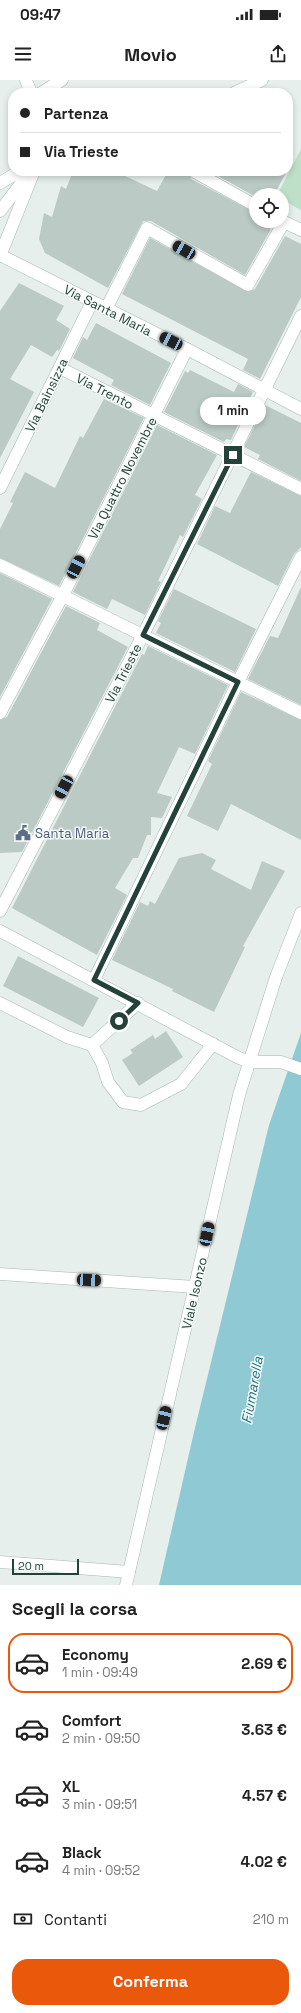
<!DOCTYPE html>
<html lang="it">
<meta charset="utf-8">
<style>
:root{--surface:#fff;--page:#f6f6f6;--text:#222;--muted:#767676;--line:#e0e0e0;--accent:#ea580c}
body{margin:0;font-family:"Space Grotesk",sans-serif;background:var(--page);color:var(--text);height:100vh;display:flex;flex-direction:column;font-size:15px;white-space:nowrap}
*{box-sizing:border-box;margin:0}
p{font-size:13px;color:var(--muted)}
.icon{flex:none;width:22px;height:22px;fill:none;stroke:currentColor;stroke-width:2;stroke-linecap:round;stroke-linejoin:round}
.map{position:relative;height:1505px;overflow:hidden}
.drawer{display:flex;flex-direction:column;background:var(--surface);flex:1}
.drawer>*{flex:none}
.top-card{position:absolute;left:8px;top:8px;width:285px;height:88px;border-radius:16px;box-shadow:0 2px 6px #0003;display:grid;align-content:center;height:88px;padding:0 12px;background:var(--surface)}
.controls{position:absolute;left:249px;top:108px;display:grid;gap:8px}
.controls a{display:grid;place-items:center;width:40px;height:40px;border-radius:50%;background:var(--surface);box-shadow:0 2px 6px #0003;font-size:20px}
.scale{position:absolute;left:12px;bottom:10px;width:67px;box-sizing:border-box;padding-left:4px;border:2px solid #24423a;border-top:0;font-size:11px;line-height:14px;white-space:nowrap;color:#24423a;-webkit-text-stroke:3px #f7fbf9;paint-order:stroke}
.end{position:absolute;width:18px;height:18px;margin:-9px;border:5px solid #24423a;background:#fff;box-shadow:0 0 0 2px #fff}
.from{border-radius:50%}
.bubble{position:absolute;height:28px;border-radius:14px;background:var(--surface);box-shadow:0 2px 6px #0003;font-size:13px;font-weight:800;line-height:28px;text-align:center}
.car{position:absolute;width:12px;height:24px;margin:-12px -6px;border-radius:5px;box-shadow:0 0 3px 1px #0007;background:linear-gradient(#222 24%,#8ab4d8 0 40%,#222 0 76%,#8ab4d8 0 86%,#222 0)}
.top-card b{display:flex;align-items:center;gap:14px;height:38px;font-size:15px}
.top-card b+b{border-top:1px solid var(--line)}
.top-card i{width:10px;height:10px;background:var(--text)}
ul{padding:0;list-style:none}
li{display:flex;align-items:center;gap:12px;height:60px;margin:0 8px 6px;padding:0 4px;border:2px solid transparent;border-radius:16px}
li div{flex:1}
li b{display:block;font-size:15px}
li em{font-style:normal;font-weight:800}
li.selected{border-color:var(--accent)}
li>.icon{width:36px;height:36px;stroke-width:1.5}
h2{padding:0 12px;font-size:18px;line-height:48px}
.pay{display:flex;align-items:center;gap:10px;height:44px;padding:0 12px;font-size:15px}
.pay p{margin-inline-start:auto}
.cta{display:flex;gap:8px;margin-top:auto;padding:8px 12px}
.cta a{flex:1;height:46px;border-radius:16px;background:var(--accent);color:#fff;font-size:16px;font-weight:800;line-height:46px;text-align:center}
.status{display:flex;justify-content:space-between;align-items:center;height:28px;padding:0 20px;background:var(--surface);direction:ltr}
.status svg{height:11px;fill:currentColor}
header{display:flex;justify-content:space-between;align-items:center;height:52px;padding:0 12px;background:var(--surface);font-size:18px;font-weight:800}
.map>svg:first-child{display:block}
.green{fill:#bfe0c8}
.water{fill:#8ec9d4}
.building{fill:#bbcac4}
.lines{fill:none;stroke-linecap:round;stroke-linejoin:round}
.minor-casing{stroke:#a8b8b2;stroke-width:13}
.tertiary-casing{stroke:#a8b8b2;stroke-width:13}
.minor{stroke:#fff;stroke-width:12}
.tertiary{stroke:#fff;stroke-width:12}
.route{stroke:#24423a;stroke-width:5}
.labels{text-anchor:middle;stroke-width:3;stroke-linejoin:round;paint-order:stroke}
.street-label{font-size:13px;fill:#24423a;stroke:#f7fbf9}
.service-label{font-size:13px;fill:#4e5e75;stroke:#f7fbf9;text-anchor:start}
.water-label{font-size:14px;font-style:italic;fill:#1c6f80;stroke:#f7fbf9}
</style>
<div class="status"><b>09:47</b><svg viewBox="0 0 49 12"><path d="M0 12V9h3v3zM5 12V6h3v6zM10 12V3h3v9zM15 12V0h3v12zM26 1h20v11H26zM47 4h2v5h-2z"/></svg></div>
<header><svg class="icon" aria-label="menu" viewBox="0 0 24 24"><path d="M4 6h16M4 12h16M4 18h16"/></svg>Movio<svg class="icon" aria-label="share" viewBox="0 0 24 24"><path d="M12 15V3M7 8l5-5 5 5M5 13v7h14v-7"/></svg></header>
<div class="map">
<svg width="301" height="1505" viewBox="0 0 301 1505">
<rect width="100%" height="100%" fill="#e6efeb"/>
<path class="green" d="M301 69V130L282 120V115H277Z"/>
<path class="water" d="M301 953V1505H159L194 1352 269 1045Z"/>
<g class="building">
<path d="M73 91H121L123 95 157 111 168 91H188L191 99 256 133V141H260L259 143 271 149 245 195 151 141H143L108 208 45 173 39 159 44 133 52 137 61 106 66 109Z"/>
<path d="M209 91H287L274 115H256V117Z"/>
<path d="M285 156 301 164V217L260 299 243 290 248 279 122 214 150 158 248 212 255 209Z"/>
<path d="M19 203 64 226 56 240 70 249 59 271 57 270 52 277 31 265 10 299 34 312 0 378V231Z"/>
<path d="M96 243 171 283 150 325 111 305 114 300 73 278 83 257 87 260Z"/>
<path d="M190 290 234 312 238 304 253 312 231 360 226 359 224 362 164 332 185 291 188 293Z"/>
<path d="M104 319 144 338 59 506 0 478V449L13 423 10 422 25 392 55 408 80 356 83 358Z"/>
<path d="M265 325 301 343V401L258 379 260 375 244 367Z"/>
<path d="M157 345 217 375 195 415 202 419 183 457 180 455 158 501 161 502 145 535 112 519 107 529 73 512Z"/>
<path d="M251 392 301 416V467L294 474 278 506 197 464 215 426 230 433Z"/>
<path d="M0 493 52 519 0 617Z"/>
<path d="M301 507V625L248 599 270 556 278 558Z"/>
<path d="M174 509 256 549 235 592 156 553 161 543 158 541Z"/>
<path d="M66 526 100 543 97 550 128 567 22 772 0 773V640L7 637Z"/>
<path d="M148 566 228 605 195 674 179 667 157 713 172 717 162 738 151 737V755H147L138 778H133L115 808 127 815 97 875 12 828 142 574 144 575Z"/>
<path d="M241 612 301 640V760L231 724 218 751 187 736 212 684 208 681Z"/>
<path d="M202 773 216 780 211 789 251 810 262 781 285 791 243 866 245 867 214 932 172 911 173 909 112 880 140 822 148 826 150 821 155 824 179 778Z"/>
<path d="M18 876 99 918 83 947 3 906Z"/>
<path d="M166 951 183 977 139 1006 122 980 133 973 130 970 153 955 155 959Z"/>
</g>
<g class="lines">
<defs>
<g id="minor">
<path d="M26 0 31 13"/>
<path d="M41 13 62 0"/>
<path d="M234 13 262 0"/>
<path d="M195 92 256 126"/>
<path d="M0 103 20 91"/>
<path d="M0 131 30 92"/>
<path d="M0 176 34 91"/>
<path d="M106 229 147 148 248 205 284 142 301 150"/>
<path d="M60 288 301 409"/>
<path d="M0 408 92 222"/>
<path d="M0 485 301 633"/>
<path d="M0 633 63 515 187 269"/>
<path d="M0 831 143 555 301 236"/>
<path d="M0 851 237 977 249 982H281L301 989"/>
<path d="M94 900 238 602 301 477"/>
<path d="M0 923 67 957 92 965 138 923"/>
<path d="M92 965 102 983 108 1002 123 1022 141 1025 181 1004 213 964"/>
<path d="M0 1194 195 1207"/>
<path d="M0 1482 129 1492"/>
</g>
<g id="tertiary">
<path d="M0 175 187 269 301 329"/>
<path d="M126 1505 239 1015 276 897 301 833"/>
</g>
</defs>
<use href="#minor" class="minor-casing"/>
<use href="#tertiary" class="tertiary-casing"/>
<use href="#minor" class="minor"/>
<use href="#tertiary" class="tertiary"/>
</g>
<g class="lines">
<path class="route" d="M119 941 138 923 94 900 238 602 143 555 233 375"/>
</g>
<defs>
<symbol id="civic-bare" viewBox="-9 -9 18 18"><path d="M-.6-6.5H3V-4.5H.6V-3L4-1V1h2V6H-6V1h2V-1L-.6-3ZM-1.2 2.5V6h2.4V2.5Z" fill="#5c6f8a" stroke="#f7fbf9" stroke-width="2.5" paint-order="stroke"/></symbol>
</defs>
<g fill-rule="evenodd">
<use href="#civic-bare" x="12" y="742" width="22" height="22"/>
</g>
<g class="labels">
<g class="street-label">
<text transform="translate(108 230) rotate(27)" y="5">Via Santa Maria</text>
<text transform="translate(105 311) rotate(27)" y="5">Via Trento</text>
<text transform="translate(46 315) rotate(-64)" y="5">Via Bainsizza</text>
<text transform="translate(122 398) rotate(-63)" y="5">Via Quattro Novembre</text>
<text transform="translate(123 593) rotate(-63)" y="5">Via Trieste</text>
<text transform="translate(194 1213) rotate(-77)" y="5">Viale Isonzo</text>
</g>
<g class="service-label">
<text x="35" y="758">Santa Maria</text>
</g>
<g class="water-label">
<text transform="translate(252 1310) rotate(-80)" y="5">Fiumarella</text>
</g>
</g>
</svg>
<div class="controls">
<a><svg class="icon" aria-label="locate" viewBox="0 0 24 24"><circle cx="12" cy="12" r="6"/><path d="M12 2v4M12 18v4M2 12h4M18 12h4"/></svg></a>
</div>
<div class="scale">20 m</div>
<i class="end from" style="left:119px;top:941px"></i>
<i class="end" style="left:233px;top:375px"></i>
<div class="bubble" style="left:200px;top:317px;width:66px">1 min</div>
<i class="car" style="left:184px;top:170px;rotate:300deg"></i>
<i class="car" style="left:171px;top:261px;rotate:296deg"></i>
<i class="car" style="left:76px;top:487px;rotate:27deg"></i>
<i class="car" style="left:64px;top:707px;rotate:208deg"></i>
<i class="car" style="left:207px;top:1154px;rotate:12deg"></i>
<i class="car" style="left:89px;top:1200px;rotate:93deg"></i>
<i class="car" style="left:164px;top:1338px;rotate:13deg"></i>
<div class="top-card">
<b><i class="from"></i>Partenza</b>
<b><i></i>Via Trieste</b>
</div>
</div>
<section class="drawer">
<h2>Scegli la corsa</h2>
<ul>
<li class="selected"><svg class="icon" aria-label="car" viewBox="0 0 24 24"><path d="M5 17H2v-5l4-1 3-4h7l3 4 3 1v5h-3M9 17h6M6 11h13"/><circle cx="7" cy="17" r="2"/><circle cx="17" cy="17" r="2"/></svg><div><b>Economy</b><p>1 min · 09:49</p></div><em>2.69 €</em></li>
<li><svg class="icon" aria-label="car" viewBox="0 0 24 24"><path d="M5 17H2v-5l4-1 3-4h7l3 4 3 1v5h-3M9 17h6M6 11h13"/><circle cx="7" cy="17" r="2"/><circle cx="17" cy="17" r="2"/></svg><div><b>Comfort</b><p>2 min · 09:50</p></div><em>3.63 €</em></li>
<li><svg class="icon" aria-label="car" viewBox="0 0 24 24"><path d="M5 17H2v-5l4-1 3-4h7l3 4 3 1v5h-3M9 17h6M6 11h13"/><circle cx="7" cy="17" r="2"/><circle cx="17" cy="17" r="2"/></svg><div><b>XL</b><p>3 min · 09:51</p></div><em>4.57 €</em></li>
<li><svg class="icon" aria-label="car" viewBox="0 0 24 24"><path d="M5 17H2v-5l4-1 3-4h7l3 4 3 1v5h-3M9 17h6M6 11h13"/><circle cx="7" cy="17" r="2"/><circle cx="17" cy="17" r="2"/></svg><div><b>Black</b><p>4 min · 09:52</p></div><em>4.02 €</em></li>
</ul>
<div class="pay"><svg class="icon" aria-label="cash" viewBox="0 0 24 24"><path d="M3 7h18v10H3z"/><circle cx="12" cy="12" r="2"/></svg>Contanti<p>210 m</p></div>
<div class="cta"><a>Conferma</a></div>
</section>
